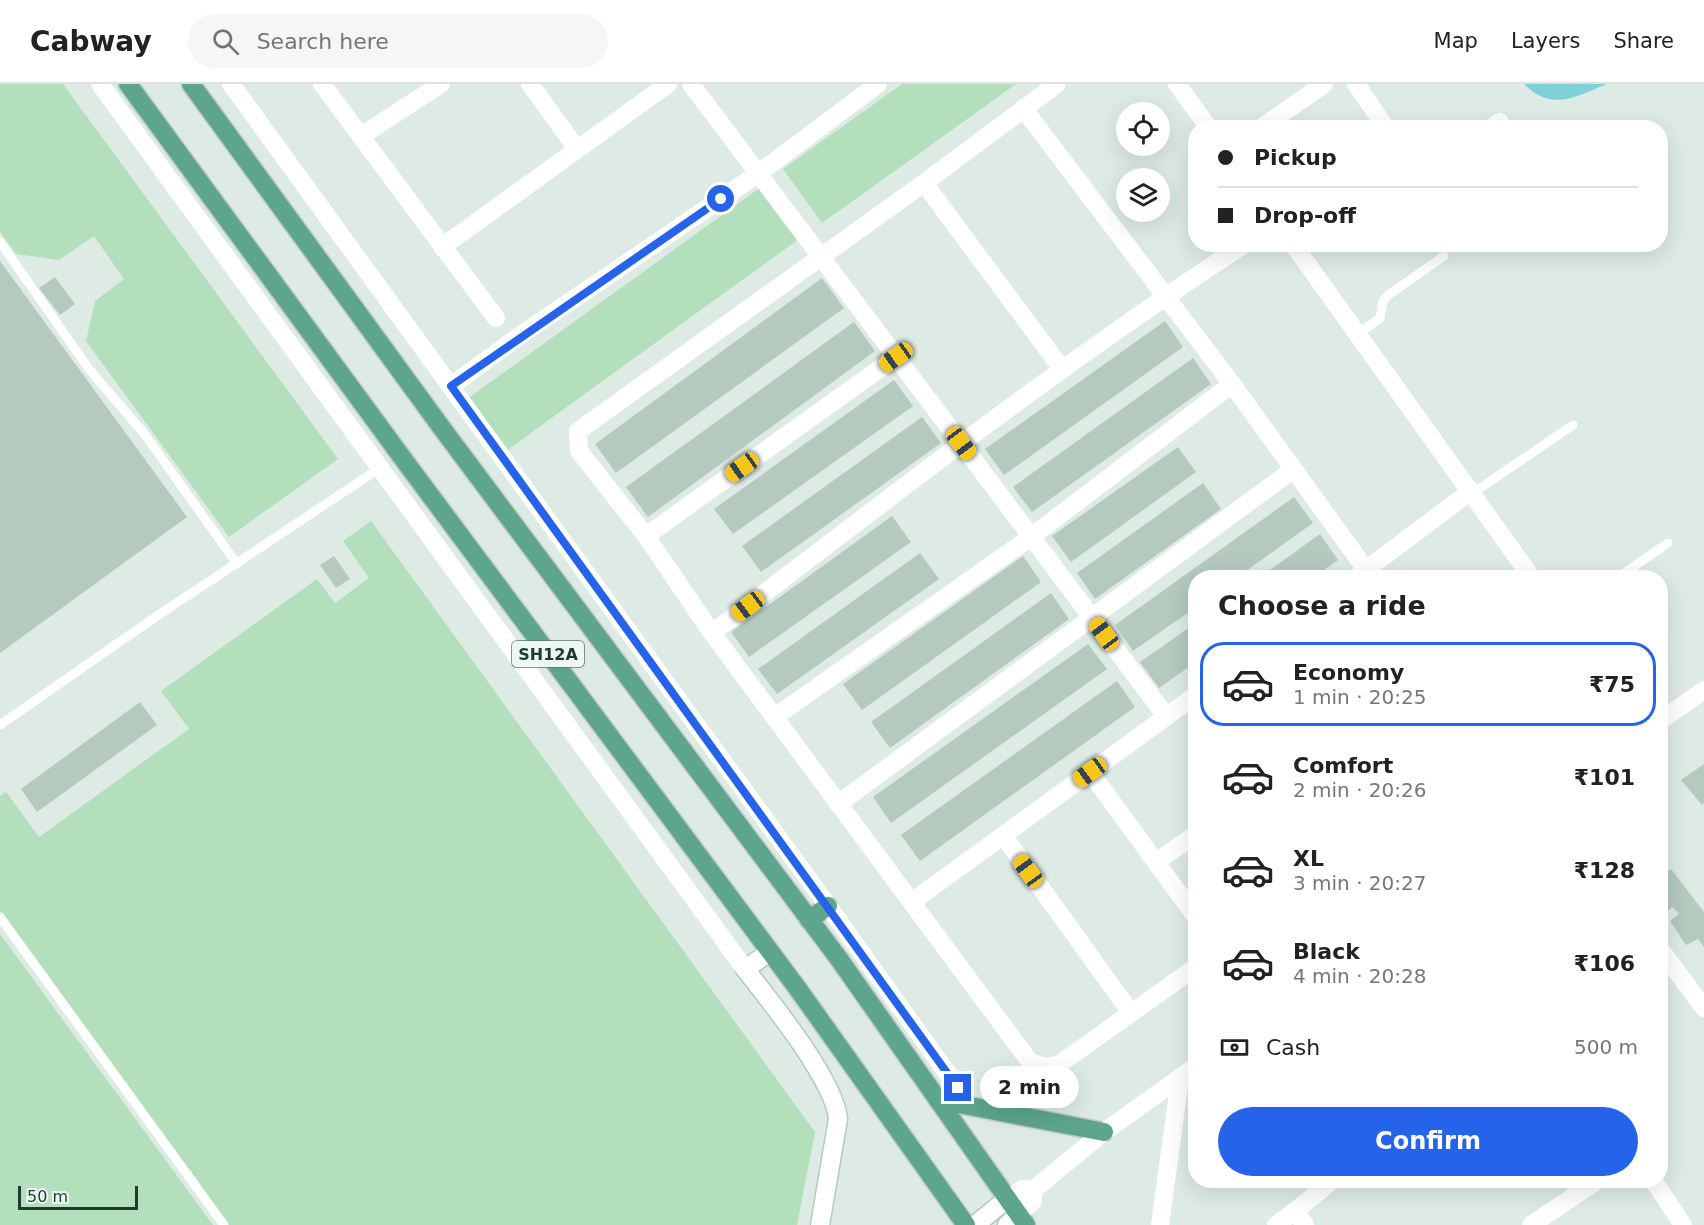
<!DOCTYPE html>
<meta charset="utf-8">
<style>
:root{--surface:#fff;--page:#f6f6f6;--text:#222;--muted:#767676;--line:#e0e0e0;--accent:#2563eb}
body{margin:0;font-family:"DejaVu Sans",sans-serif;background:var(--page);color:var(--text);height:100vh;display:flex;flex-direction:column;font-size:22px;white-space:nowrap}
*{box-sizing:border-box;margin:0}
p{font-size:20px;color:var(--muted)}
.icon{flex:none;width:33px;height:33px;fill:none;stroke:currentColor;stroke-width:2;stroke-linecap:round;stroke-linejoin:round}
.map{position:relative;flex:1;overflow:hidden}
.side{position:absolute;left:1188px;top:486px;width:480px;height:618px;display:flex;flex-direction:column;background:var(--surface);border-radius:24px;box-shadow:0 6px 24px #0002}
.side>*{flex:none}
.banner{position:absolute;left:1188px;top:36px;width:480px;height:132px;border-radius:24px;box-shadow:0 6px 24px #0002;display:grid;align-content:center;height:132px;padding:0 30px;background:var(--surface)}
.tools{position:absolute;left:1116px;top:18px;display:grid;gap:12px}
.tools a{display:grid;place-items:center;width:54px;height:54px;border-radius:50%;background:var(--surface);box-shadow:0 6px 24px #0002;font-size:30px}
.scale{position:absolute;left:18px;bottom:15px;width:120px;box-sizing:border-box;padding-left:6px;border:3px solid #1d3c31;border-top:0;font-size:16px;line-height:21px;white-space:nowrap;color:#1d3c31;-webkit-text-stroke:4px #eef8f2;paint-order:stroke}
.end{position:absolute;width:27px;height:27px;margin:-14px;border:8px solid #2563eb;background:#fff;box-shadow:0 0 0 3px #fff}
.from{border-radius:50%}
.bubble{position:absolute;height:42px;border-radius:21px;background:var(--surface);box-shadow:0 6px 24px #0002;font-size:20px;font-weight:700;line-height:42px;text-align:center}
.car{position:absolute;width:18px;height:36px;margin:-18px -9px;border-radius:8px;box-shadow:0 0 4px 2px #0007;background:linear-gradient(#f5c518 24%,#345 0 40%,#f5c518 0 76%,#345 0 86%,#f5c518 0)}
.banner b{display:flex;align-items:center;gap:21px;height:57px;font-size:22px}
.banner b+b{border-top:2px solid var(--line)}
.banner i{width:15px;height:15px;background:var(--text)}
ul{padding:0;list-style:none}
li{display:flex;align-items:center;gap:18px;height:84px;margin:0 12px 9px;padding:0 18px;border:3px solid transparent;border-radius:24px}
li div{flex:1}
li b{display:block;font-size:22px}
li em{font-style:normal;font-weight:700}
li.current{border-color:var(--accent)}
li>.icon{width:54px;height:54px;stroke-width:1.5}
h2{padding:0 30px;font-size:27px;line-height:72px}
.pay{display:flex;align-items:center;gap:15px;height:66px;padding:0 30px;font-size:22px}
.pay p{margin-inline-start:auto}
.cta{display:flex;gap:12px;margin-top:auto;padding:12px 30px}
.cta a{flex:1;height:69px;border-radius:36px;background:var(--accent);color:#fff;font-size:24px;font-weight:700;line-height:69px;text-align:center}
header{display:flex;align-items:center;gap:36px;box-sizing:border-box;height:84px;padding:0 30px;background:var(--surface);border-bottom:2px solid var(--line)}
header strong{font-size:28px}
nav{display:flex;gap:33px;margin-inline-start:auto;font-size:21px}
.search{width:420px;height:54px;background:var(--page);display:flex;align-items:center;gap:15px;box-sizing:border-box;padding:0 21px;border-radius:33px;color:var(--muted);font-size:22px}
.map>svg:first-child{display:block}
.green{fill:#b3dfbc}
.water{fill:#7ed1d7}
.building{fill:#b5c9bf}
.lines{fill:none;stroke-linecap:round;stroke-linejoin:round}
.secondary-casing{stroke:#afccbf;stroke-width:21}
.primary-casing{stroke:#c0c8c5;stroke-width:21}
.service{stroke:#fff;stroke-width:9}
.minor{stroke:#fff;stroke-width:18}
.tertiary{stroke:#fff;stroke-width:18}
.secondary{stroke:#fff;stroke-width:18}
.primary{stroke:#5da68d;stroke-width:18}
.route{stroke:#2563eb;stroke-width:8}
.labels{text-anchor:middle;stroke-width:6;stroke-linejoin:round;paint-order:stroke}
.shield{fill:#eef8f2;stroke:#5c746b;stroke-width:1.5}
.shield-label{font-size:16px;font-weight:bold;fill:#1d3c31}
</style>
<header>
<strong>Cabway</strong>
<div class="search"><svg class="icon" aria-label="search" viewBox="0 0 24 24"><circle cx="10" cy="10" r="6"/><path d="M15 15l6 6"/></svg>Search here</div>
<nav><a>Map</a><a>Layers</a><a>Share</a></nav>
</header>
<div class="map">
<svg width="1704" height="1141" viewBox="0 0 1704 1141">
<rect width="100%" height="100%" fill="#ddebe4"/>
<g class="green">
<path d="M0 0H63L338 375 229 453 86 257 95 217 124 195 94 152 59 176 16 170 0 148Z"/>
<path d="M902 0H1016L822 139 783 85Z"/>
<path d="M761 103 799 155 499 372 460 320Z"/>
<path d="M371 437 815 1048 797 1141H222L0 834V712L6 708 39 753 189 645 161 607 317 495 335 519 369 494 343 457Z"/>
<path d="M0 850 213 1141H0Z"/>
</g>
<path class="water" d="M1524 0H1607C1575 13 1552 28 1524 0Z"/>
<g class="building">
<path d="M0 177 187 433 0 569Z"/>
<path d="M55 193 75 220 60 231 39 204Z"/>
<path d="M822 194 844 224 616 389 595 360Z"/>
<path d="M1165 237 1183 263 1004 391 985 365Z"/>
<path d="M854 238 875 267 648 433 626 403Z"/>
<path d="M1193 274 1211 300 1032 428 1013 403Z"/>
<path d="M894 296 913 322 733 450 714 425Z"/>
<path d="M922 333 941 359 761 488 742 462Z"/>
<path d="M1178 363 1196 388 1071 478 1052 452Z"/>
<path d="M1203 399 1221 425 1095 515 1077 489Z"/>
<path d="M1294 413 1313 439 1236 494H1196V523L1133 567 1115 541Z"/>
<path d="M892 432 911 458 749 573 731 548Z"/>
<path d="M1320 450 1338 476 1313 494H1259Z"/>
<path d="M920 469 939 495 777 610 758 585Z"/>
<path d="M334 472 350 495 336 504 320 481Z"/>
<path d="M1023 472 1041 498 862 626 843 600Z"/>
<path d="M1051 509 1069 535 890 664 871 638Z"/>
<path d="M1196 539V578L1159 604 1140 578Z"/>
<path d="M1088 560 1107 585 891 739 873 713Z"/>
<path d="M1117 597 1135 623 920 777 901 751Z"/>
<path d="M140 618 157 641 37 728 21 705Z"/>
<path d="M1704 680V719L1702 721 1681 696Z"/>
<path d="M1671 785 1704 828V863L1698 855 1686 861 1670 837 1679 830 1673 823 1664 829 1660 825V792Z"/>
</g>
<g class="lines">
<defs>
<g id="secondary">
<path d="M770 868 745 885C771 918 835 997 838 1035L820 1141"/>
<path d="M975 1141 1007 1115"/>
<path d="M1007 1141 1018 1131"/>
</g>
<g id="primary">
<path d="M128 0 404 376 798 905 966 1141"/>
<path d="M191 0 444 347 839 875 1026 1141"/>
<path d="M809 836 828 822"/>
<path d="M938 1016 1104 1048"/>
</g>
</defs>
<use href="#secondary" class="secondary-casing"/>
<use href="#primary" class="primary-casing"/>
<g class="service">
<path d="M0 158 89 285 146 352 237 480"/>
<path d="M1358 250 1380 234 1383 217 1387 212 1444 172"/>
<path d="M1473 409 1573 341"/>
<path d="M1617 494 1668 459"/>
<path d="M0 641 154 534 380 384"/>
<path d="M0 833 224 1141"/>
</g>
<g class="minor">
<path d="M322 0 496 234"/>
<path d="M530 0 577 65"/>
<path d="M691 0 1166 632"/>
<path d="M1057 0 924 99 578 347 579 367 646 452 712 549 1030 978 1046 983 1058 981 1196 883"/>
<path d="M1177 0 1209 44"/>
<path d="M1356 0 1386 44"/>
<path d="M1023 24 1232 300 1372 494"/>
<path d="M1261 44 1324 0"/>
<path d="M1491 44 1500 38"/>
<path d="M361 52 441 0"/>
<path d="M924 99 1062 285"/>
<path d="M1293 160 1532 494"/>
<path d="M442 163 668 0"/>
<path d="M451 302 515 255 759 89 878 0"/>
<path d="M646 452 896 273"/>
<path d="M1355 494 1471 407"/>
<path d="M712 549C887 416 1060 280 1245 160"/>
<path d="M776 632 1031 453 1232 300"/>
<path d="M1090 688 1196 833"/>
<path d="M838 720 1294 385"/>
<path d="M1003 751 1131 929"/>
<path d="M1156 778 1196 750"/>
<path d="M913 817 1196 611"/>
<path d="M828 822 958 1004"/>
<path d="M1660 865 1704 924"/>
<path d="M1653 1096 1683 1141"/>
<path d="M1295 1127 1333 1096"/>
<path d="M1276 1141 1295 1127 1305 1141"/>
<path d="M1531 1141 1598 1096"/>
</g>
<g class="tertiary">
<path d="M100 0 745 885"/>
<path d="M231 0 828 822"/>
<path d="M1660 637 1704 606"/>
<path d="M1007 1115 1023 1105 1033 1106 1104 1048 1196 982"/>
<path d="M1018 1131 1033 1117V1106"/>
<path d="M1160 1141 1180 994"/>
</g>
<use href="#secondary" class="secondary"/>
<use href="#primary" class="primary"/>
</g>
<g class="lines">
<path class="route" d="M721 115 451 302 958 1004"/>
</g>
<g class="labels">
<rect class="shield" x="512" y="557" width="72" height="26" rx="4.5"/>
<g class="shield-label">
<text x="548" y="576">SH12A</text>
</g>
</g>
</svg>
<div class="tools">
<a><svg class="icon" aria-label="locate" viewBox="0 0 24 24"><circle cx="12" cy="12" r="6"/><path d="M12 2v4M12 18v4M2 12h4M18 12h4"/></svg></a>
<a><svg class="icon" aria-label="layers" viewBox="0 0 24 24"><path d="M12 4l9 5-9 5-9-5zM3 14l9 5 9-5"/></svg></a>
</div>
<div class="scale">50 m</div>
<i class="end from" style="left:721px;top:115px"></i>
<i class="end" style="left:958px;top:1004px"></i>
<div class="bubble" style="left:980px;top:982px;width:99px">2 min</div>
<i class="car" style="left:896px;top:273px;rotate:235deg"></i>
<i class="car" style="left:961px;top:359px;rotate:143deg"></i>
<i class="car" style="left:742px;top:383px;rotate:235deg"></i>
<i class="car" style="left:748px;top:522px;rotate:233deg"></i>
<i class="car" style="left:1104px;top:550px;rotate:323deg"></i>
<i class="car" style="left:1090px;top:688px;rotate:234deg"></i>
<i class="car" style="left:1028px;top:787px;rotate:324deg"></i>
<div class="banner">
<b><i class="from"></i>Pickup</b>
<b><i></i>Drop-off</b>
</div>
<section class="side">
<h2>Choose a ride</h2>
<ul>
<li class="current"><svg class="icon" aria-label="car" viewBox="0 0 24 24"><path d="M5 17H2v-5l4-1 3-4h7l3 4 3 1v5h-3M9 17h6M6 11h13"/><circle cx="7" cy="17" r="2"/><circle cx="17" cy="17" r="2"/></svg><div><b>Economy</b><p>1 min · 20:25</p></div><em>₹75</em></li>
<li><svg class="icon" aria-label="car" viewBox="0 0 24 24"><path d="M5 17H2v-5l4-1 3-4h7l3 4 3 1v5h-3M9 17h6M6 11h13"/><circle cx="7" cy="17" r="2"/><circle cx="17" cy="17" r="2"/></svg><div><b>Comfort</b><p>2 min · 20:26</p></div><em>₹101</em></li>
<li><svg class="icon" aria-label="car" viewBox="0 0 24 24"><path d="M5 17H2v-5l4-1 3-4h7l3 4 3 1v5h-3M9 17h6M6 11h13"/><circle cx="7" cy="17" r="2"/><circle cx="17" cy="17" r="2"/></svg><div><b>XL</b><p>3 min · 20:27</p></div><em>₹128</em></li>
<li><svg class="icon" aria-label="car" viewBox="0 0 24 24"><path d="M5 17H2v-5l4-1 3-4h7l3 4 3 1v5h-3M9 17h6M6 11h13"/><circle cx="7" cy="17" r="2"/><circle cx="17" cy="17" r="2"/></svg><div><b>Black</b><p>4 min · 20:28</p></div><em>₹106</em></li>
</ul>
<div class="pay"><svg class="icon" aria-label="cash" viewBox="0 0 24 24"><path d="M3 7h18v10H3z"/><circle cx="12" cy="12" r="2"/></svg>Cash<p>500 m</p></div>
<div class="cta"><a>Confirm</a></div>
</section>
</div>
